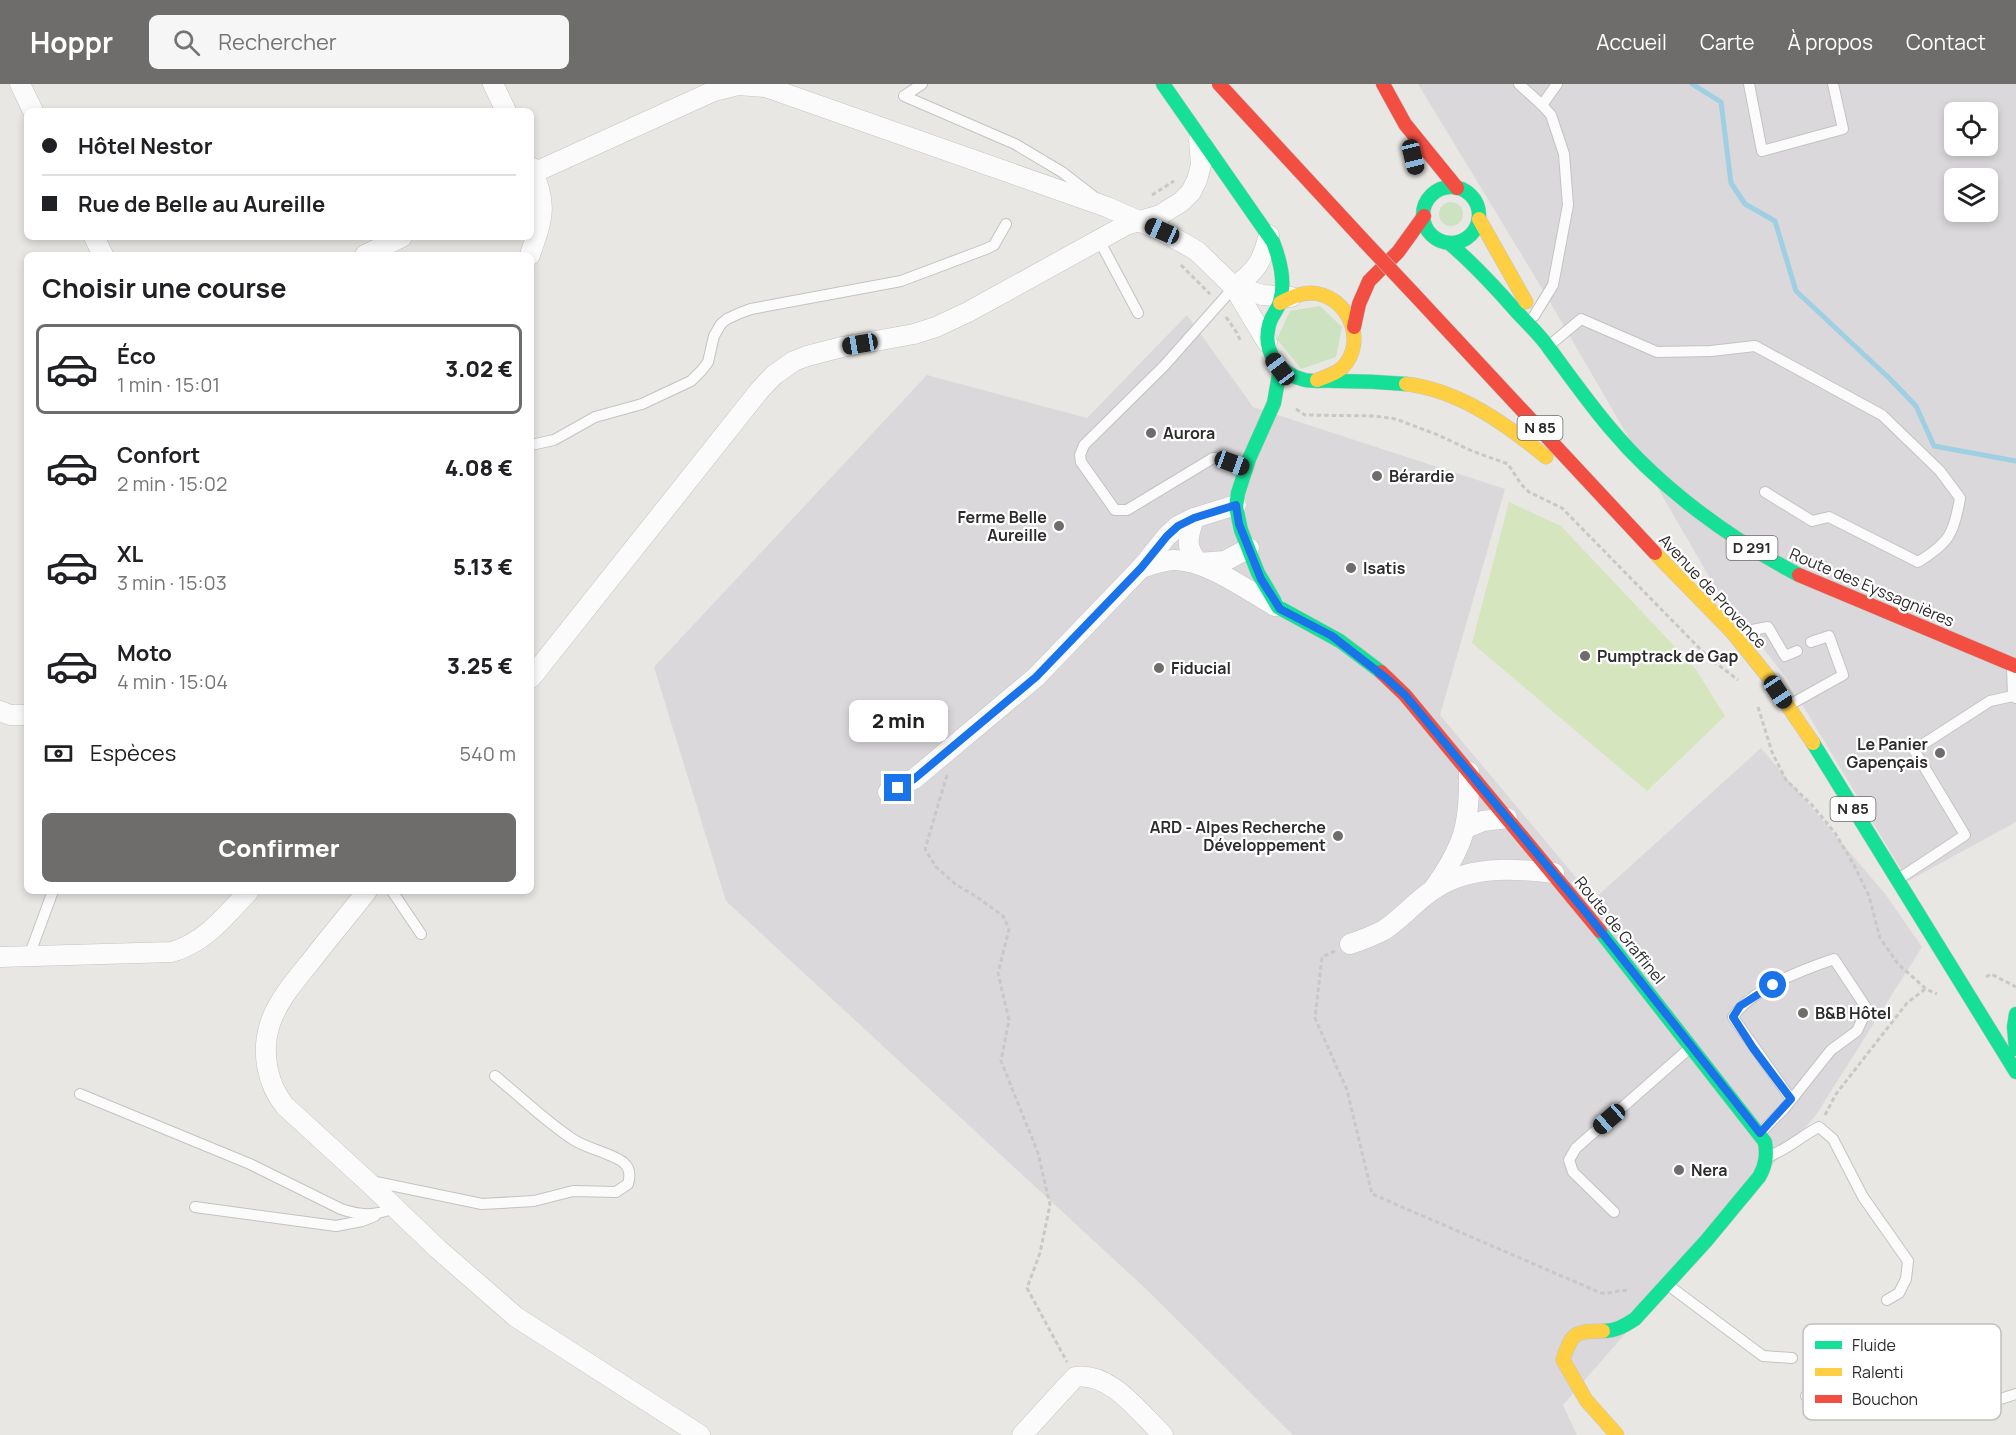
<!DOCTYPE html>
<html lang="fr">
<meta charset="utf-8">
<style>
:root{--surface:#fff;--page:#f6f6f6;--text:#202124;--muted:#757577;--line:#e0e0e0;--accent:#6e6d6c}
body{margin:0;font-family:Manrope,sans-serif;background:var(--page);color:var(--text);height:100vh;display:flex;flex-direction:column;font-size:22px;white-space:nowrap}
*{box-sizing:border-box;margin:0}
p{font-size:20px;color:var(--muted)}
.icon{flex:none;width:33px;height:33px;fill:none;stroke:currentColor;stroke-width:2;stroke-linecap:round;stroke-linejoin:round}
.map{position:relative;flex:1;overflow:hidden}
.sheet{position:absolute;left:24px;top:168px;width:510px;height:642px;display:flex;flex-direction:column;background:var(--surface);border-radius:9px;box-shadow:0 3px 9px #0003}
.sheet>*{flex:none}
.top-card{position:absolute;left:24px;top:24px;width:510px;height:132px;border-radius:9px;box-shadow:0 3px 9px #0003;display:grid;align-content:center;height:132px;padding:0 18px;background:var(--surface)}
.fabs{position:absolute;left:1944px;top:18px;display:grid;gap:12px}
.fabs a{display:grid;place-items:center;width:54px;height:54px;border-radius:9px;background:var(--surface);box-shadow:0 3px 9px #0003;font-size:30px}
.end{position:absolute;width:27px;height:27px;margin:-14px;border:8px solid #1a73e8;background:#fff;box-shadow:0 0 0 3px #fff}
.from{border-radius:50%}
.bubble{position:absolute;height:42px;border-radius:9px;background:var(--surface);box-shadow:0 3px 9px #0003;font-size:20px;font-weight:800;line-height:42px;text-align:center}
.car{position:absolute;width:18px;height:36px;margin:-18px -9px;border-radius:8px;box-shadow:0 0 4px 2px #0007;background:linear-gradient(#222 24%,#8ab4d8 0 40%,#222 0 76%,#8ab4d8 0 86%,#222 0)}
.top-card b{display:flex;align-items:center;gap:21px;height:57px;font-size:22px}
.top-card b+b{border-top:2px solid var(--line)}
.top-card i{width:15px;height:15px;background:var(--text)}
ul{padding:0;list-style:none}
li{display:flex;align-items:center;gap:18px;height:90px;margin:0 12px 9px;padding:0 6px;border:3px solid transparent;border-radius:9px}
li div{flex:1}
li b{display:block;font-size:22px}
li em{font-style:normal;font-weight:800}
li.current{border-color:var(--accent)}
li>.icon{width:54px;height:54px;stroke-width:1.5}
h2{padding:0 18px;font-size:27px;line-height:72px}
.pay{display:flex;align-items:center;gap:15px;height:66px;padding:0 18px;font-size:22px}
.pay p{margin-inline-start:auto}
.cta{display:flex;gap:12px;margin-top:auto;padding:12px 18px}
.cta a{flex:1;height:69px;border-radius:9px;background:var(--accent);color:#fff;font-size:24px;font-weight:800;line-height:69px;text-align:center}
header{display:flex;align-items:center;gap:36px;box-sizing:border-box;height:84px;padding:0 30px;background:var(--accent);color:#fff}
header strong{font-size:28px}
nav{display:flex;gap:33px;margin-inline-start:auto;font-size:21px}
.search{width:420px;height:54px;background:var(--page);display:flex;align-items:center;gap:15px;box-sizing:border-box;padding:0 21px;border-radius:9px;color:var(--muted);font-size:22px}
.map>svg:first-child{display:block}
.industrial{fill:#dad8da;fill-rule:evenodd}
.green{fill:#cce2c0}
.pitch{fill:#d5e5be}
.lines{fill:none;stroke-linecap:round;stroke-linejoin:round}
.stream{stroke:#9fcfe3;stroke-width:5}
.lane-casing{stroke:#c4c3c3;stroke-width:12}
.street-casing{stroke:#c4c3c3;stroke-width:21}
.fast-casing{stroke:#c4c3c3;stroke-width:15}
.slow-casing{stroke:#c4c3c3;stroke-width:15}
.jam-casing{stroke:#c4c3c3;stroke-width:15}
.path{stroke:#c8c8c7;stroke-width:3;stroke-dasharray:4.5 3;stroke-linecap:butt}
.lane{stroke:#fcfbfb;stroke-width:10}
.street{stroke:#fcfbfb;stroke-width:20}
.fast{stroke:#16e098;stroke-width:14}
.slow{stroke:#ffcf43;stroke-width:14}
.jam{stroke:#f24e42;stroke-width:14}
.jam-bridge-casing{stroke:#c5c4c2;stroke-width:15;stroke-linecap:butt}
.jam-bridge{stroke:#f24e42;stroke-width:14}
.route{stroke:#1a73e8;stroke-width:8}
.poi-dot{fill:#6e6d6c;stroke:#fff;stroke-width:2}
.labels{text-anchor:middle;stroke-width:4.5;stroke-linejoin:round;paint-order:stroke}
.shield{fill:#fff;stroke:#6b6b6b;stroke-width:1.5}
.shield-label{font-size:15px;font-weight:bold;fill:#2c2c2c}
.poi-label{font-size:16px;font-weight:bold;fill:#2c2c2c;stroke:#fff;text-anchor:start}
.street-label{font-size:16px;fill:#2c2c2c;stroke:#fff}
.key{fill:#fff;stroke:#c0c0c0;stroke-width:1.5}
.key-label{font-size:16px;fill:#2c2c2c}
</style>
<header>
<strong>Hoppr</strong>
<div class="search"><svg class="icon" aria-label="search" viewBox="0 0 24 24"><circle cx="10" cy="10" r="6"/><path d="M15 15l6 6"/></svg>Rechercher</div>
<nav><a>Accueil</a><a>Carte</a><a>À propos</a><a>Contact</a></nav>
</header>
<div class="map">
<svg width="2016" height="1351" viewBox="0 0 2016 1351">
<rect width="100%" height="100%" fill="#e9e7e3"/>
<g class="industrial">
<path d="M1418 0H2016V738L1908 797 1787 595 1714 501 1546 211ZM1954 28H1988V62H1954ZM1954 94H1988V128H1954Z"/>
<path d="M1187 231 1253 323 1505 405 1440 631 1594 815 1761 664 1886 811 1922 863 1816 1031 1563 1321 1577 1351H1293L1146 1205 726 817 654 583 927 291 1087 334Z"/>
</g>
<g class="green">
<circle cx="1451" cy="130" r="12"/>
<path d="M1320 222 1342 243 1336 273 1301 285 1277 255 1290 227Z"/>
</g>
<path class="pitch" d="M1509 418 1561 442 1695 584 1725 632 1647 707 1472 559Z"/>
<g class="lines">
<path class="stream" d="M1692 0 1721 18 1731 99 1745 120 1775 137 1796 207 1890 295 1916 322 1934 362 2016 377"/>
<defs>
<g id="lane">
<path d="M922 0 904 12 1015 60 1062 88 1093 112"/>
<path d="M1519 0 1542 21 1551 31 1564 70 1568 121 1553 201 1534 232"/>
<path d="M1749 0 1762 67 1843 45 1833 0"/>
<path d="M1542 21 1557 0"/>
<path d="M1099 156 1138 229"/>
<path d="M1234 203 1164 282 1084 361 1080 371 1081 378 1115 426H1127L1213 374H1218L1244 384"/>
<path d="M1551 260 1581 235 1657 268 1711 267 1755 262 1882 331 1940 387 1960 414C1954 450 1949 459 1918 478L1829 433 1812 437 1765 408"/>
<path d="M531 361 554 356 595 333 642 320 691 297 702 286 708 278 714 252 721 240 727 235 740 229 751 225 901 197 986 165 994 161 1006 140"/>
<path d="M1737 549 1768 543 1785 572 1797 567"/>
<path d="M2012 583 2013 612"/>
<path d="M1791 620 1843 591 1829 552 1811 558"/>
<path d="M1900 794 1965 751 1914 666 1990 617 2013 612 2016 614"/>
<path d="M392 807 421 850"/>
<path d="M29 872 53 807"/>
<path d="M80 1010 250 1080 341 1125C361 1132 375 1132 394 1124"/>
<path d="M1760 1049 1784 1025 1831 966 1857 947 1867 925 1834 875C1802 886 1753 904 1733 933L1791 1015"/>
<path d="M1767 1073C1787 1066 1801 1052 1819 1043L1833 1055 1863 1113 1908 1177 1906 1195 1899 1209 1887 1216"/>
<path d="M371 1097 482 1120 534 1117 573 1107 616 1108 628 1100C630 1093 631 1085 624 1079 614 1070 588 1065 574 1056 546 1038 521 1013 495 992"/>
<path d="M195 1123 336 1142 362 1137 375 1132"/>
<path d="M1614 1128 1573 1088 1569 1076 1576 1064 1691 963"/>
<path d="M1668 1201 1763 1272 1792 1274"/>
<path d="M1806 1312 1820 1301H1843L1865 1308 1906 1329 1963 1327 2016 1310"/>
</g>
<g id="street">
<path d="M20 0 33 27"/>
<path d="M493 0 506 27"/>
<path d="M531 90 714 7 738 1 766 3 1107 123 1162 147 1197 167 1234 203 1267 258"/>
<path d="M94 153 103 171"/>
<path d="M365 171 402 153"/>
<path d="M530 171C543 133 548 121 531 83"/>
<path d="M1234 203C1257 187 1262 177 1269 151"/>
<path d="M1234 203 1263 211 1291 213"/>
<path d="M1194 434C1188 453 1184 463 1199 479"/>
<path d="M1199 479 1225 477 1249 464"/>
<path d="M1141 484C1151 481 1161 477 1173 476 1205 475 1247 506 1275 522"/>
<path d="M531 594 759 307 774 291 794 277 807 272 842 263 914 250 936 243 968 228 1126 141 1160 131 1181 118 1191 108 1197 96 1201 81 1199 56"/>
<path d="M0 627 10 631H27"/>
<path d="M888 708 914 695 1036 593 1141 484 1167 452 1178 442 1194 434 1236 421"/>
<path d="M1466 744 1483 737 1507 734"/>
<path d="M1434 804C1464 762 1470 740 1469 688"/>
<path d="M367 807C350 829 332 850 315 872 299 892 278 915 270 940 261 968 267 1000 285 1022L367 1097 438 1165 516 1233 700 1351"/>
<path d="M1350 860C1362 856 1373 852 1384 846 1401 835 1414 819 1430 808 1466 781 1512 784 1554 789"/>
<path d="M0 873 172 868C206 858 226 831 249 807"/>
<path d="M1022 1351 1075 1293C1110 1287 1140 1329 1163 1351"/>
</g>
<g id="fast">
<path d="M1163 0 1273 158C1280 176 1286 197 1280 217 1278 226 1271 232 1269 241 1262 267 1279 290 1305 296 1315 298 1326 296 1337 297 1360 297 1383 298 1406 300"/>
<circle cx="1451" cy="131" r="28"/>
<path d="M1449 159C1474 180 1495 203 1516 227 1527 239 1540 251 1549 264 1569 291 1588 318 1610 344 1660 404 1730 455 1799 491"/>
<path d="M1280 285 1274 319 1249 375 1238 409 1236 423 1241 446 1258 489 1278 523 1340 557 1381 588"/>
<path d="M1813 659 2016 988"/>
<path d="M1600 847 1765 1058C1767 1071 1766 1081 1759 1093L1706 1157 1635 1235C1624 1242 1616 1247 1603 1247"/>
<path d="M2016 930 2014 943 2016 965"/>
</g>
<g id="slow">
<path d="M1479 135 1526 218"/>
<path d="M1280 219C1290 214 1300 209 1311 209 1347 210 1369 257 1342 284 1335 290 1326 293 1317 296"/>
<path d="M1406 300C1459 306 1506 340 1546 373"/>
<path d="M1655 469 1733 549 1769 594 1813 659"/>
<path d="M1603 1247C1575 1247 1572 1248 1563 1276L1586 1316 1617 1351"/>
</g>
<g id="jam">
<path d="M1219 0 1365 158"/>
<path d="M1383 0 1405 40 1457 104"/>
<path d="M1413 209 1655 469"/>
<path d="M1354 243 1359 220 1369 197 1398 168 1424 132"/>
<path d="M1799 491 2016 582"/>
<path d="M1381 588 1405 611 1600 847"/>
</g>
</defs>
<use href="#lane" class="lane-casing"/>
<use href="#street" class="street-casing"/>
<use href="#fast" class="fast-casing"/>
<use href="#slow" class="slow-casing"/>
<use href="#jam" class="jam-casing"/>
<g class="path">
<path d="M1152 111 1174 97"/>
<path d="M1181 181 1210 210"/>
<path d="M1226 233 1237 249 1241 258"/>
<path d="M1296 325 1305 331 1375 332 1396 335 1438 351 1472 367 1508 380 1521 400 1529 408 1562 424 1708 573 1738 596"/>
<path d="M1758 623 1772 668 1786 696 1812 721 1835 749 1854 781 1869 812 1880 854 1898 880 1926 905 1937 910"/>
<path d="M947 691 925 765 936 783 955 800 977 813 1003 832 1009 845 998 889 1009 936 1001 977 1038 1069 1050 1121 1040 1169 1027 1204 1067 1278"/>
<path d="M1335 867 1322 873 1315 934 1347 1006 1372 1110 1601 1209C1612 1210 1619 1205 1628 1207"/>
<path d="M1986 893 1991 890 2016 903"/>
<path d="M1825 1031 1836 1010 1907 919 1925 905"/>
</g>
<use href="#lane" class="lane"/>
<use href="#street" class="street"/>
<use href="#fast" class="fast"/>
<use href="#slow" class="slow"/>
<use href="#jam" class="jam"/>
<defs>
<path id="jam-bridge" d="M1365 158 1413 209"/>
</defs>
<use href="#jam-bridge" class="jam-bridge-casing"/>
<use href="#jam-bridge" class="jam-bridge"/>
</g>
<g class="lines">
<path class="route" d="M898 704 914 695 1036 593 1141 484 1167 452 1178 442 1194 434 1236 421 1239 440 1261 495 1280 525 1332 552 1386 594 1405 611 1588 831 1760 1049 1791 1015 1753 964 1733 933 1740 922 1773 901"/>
</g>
<g class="poi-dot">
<circle cx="1151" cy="349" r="6"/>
<circle cx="1377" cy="392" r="6"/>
<circle cx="1059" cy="442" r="6"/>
<circle cx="1351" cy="484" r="6"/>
<circle cx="1585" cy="572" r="6"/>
<circle cx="1159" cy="584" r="6"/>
<circle cx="1940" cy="669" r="6"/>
<circle cx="1338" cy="752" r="6"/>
<circle cx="1803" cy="929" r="6"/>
<circle cx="1679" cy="1086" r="6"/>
</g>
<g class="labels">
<g class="shield">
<rect x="1517.5" y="332" width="45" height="24" rx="4.5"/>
<rect x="1726.5" y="452" width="51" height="24" rx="4.5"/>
<rect x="1830.5" y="713" width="45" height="24" rx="4.5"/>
</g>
<g class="shield-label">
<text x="1540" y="349">N 85</text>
<text x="1752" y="469">D 291</text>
<text x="1853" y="730">N 85</text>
</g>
<g class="poi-label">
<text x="1163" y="355">Aurora</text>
<text x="1389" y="398">Bérardie</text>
<text x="1047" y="439" text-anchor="end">Ferme Belle<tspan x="1047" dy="18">Aureille</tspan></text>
<text x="1363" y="490">Isatis</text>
<text x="1597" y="578">Pumptrack de Gap</text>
<text x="1171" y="590">Fiducial</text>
<text x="1928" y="666" text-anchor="end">Le Panier<tspan x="1928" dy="18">Gapençais</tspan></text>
<text x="1326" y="749" text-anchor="end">ARD - Alpes Recherche<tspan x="1326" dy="18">Développement</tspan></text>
<text x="1815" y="935">B&amp;B Hôtel</text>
<text x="1691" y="1092">Nera</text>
</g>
<g class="street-label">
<text transform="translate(1872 503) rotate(23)" y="6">Route des Eyssagnières</text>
<text transform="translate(1713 507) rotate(47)" y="6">Avenue de Provence</text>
<text transform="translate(1620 846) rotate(51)" y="6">Route de Graffinel</text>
</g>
</g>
<rect x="1803" y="1240" width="198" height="96" rx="9" class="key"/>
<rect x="1815" y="1257" width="27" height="8" fill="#16e098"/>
<rect x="1815" y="1284" width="27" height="8" fill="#ffcf43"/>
<rect x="1815" y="1311" width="27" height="8" fill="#f24e42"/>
<g class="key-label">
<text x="1852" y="1267">Fluide</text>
<text x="1852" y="1294">Ralenti</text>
<text x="1852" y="1321">Bouchon</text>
</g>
</svg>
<div class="fabs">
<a><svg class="icon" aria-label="locate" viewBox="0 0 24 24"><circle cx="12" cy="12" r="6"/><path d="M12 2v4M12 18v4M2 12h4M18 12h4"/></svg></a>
<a><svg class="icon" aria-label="layers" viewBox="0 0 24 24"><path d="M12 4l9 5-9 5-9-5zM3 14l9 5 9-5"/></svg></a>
</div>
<i class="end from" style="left:1773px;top:901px"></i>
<i class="end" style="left:898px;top:704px"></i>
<div class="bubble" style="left:849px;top:616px;width:99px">2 min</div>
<i class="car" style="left:1413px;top:73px;rotate:166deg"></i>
<i class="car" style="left:1162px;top:147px;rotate:294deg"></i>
<i class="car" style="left:860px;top:260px;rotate:260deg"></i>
<i class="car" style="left:1280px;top:285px;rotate:323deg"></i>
<i class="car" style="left:1232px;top:379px;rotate:110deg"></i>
<i class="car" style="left:1778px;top:608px;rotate:146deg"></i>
<i class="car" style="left:1609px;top:1035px;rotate:229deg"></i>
<div class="top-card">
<b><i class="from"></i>Hôtel Nestor</b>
<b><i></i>Rue de Belle au Aureille</b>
</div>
<section class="sheet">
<h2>Choisir une course</h2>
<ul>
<li class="current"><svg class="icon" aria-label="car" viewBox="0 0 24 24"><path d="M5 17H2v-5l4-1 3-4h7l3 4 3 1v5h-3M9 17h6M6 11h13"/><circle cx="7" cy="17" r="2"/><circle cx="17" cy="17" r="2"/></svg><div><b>Éco</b><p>1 min · 15:01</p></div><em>3.02 €</em></li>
<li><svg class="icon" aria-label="car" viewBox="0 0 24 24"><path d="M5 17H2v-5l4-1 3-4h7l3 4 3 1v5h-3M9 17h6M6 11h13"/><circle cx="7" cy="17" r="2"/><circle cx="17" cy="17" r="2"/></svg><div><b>Confort</b><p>2 min · 15:02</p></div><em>4.08 €</em></li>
<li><svg class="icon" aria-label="car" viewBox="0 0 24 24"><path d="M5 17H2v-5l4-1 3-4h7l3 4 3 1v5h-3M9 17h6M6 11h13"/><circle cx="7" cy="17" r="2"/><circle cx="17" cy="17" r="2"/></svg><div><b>XL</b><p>3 min · 15:03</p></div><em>5.13 €</em></li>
<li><svg class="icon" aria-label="car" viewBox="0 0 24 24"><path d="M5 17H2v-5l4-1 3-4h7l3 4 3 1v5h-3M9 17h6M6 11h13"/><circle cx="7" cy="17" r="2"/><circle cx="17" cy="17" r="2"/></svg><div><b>Moto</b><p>4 min · 15:04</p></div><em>3.25 €</em></li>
</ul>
<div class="pay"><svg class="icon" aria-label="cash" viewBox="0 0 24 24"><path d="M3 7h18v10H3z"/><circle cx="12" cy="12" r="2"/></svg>Espèces<p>540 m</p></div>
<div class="cta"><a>Confirmer</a></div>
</section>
</div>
